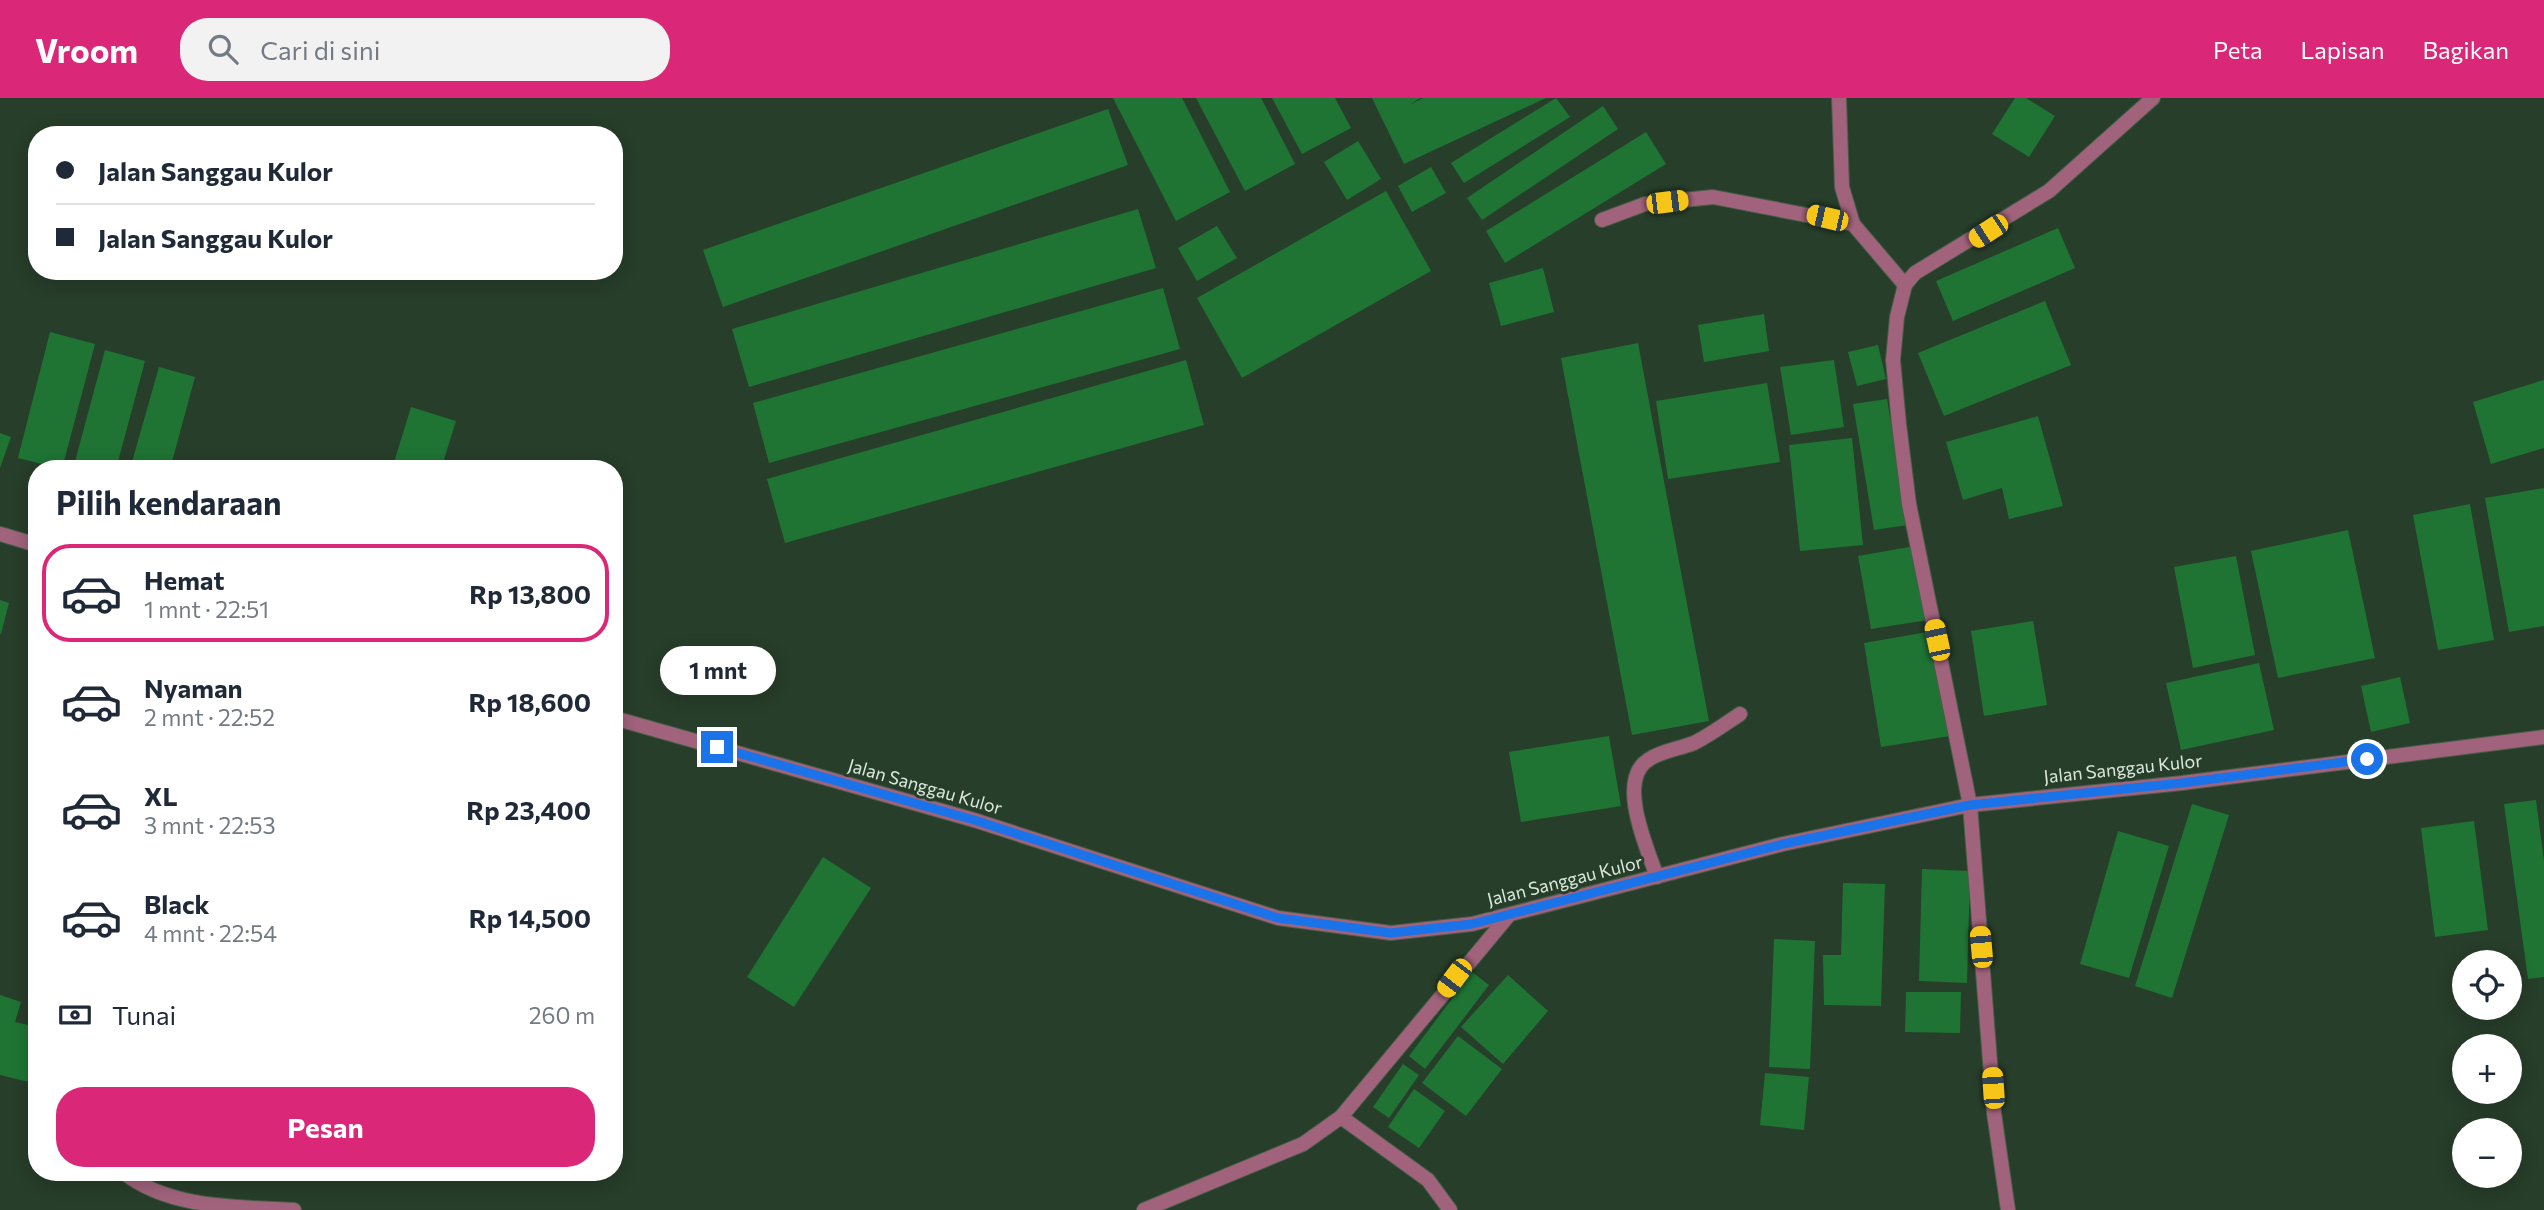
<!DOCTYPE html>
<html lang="id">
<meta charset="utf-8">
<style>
:root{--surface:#fff;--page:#f2f2f3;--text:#1f2937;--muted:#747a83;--line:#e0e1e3;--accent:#db2777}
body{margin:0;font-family:Commissioner,sans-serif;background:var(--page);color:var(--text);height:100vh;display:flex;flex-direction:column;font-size:26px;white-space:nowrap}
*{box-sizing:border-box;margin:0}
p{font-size:23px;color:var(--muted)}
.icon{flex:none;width:38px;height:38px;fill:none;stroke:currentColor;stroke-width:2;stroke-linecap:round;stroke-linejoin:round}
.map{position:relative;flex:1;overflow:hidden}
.panel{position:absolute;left:28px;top:362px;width:595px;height:721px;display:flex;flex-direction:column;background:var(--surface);border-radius:28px;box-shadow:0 4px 18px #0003}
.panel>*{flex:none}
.guide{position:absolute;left:28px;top:28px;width:595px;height:154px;border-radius:28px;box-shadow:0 4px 18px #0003;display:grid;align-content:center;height:154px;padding:0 28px;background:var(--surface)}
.fabs{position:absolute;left:2452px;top:852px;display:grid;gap:14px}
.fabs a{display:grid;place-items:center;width:70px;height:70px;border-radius:50%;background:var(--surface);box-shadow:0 4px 18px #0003;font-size:35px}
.end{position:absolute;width:32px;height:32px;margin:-16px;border:9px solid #1a73e8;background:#fff;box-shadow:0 0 0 4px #fff}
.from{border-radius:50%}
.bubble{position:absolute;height:49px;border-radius:24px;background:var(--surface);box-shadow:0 4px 18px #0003;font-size:23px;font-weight:700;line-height:49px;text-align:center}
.car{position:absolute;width:21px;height:42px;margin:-21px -10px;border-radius:9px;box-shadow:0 0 5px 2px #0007;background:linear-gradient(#f5c518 24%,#345 0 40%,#f5c518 0 76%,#345 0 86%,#f5c518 0)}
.guide b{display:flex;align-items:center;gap:24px;height:66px;font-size:26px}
.guide b+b{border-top:2px solid var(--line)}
.guide i{width:18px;height:18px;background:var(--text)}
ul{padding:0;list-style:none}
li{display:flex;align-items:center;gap:21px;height:98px;margin:0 14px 10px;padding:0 14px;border:4px solid transparent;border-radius:28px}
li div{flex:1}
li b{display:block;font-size:26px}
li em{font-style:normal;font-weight:700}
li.active{border-color:var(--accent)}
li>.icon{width:63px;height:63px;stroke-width:1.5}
h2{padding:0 28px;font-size:32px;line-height:84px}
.pay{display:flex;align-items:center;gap:18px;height:77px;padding:0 28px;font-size:26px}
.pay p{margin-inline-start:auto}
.cta{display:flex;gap:14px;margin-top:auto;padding:14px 28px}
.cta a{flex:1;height:80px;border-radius:28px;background:var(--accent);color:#fff;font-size:28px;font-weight:700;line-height:80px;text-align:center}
header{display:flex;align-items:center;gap:42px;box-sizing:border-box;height:98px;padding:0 35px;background:var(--accent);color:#fff}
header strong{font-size:33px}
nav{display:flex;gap:38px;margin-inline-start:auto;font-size:24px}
.search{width:490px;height:63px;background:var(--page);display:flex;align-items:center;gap:18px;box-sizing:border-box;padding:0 24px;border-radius:28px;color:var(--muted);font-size:26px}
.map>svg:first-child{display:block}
.building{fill:#1f7434}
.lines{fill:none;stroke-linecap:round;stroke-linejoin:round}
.service-casing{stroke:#475d4a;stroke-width:16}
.minor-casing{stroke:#475d4a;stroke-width:16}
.service{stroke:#a0637b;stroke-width:14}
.minor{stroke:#a0637b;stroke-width:14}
.route{stroke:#1a73e8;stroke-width:9}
.labels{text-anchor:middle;stroke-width:6;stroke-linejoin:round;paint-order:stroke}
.street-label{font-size:18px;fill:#dae8db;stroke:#273e2a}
</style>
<header>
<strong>Vroom</strong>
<div class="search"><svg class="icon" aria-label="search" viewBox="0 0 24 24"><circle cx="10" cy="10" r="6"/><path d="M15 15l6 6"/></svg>Cari di sini</div>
<nav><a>Peta</a><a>Lapisan</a><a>Bagikan</a></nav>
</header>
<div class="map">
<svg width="2544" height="1112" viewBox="0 0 2544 1112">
<rect width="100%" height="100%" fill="#273e2a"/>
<g class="building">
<path d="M1113 0H1182L1230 94 1176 123Z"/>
<path d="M1196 0H1261L1295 66 1245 93Z"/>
<path d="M1272 0H1335L1351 30 1302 56Z"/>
<path d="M1372 0H1420L1409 7 1423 0H1546L1404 66Z"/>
<path d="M1556 0 1570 19 1464 85 1451 65Z"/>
<path d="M2015 0H2026L2055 18 2029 59 1992 36Z"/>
<path d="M1603 8 1618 31 1482 122 1467 100Z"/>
<path d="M1108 11 1128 67 723 209 703 152Z"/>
<path d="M1646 34 1666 66 1505 165 1486 133Z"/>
<path d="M1358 43 1381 81 1347 102 1324 64Z"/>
<path d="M1431 69 1446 95 1412 114 1398 88Z"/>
<path d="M1386 93 1431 173 1242 280 1197 200Z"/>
<path d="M1138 111 1156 170 749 289 732 231Z"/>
<path d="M1217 128 1237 160 1197 183 1178 150Z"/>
<path d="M2058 130 2075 170 1953 223 1936 183Z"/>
<path d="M1543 170 1554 214 1501 228 1489 185Z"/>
<path d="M1163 190 1180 251 769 365 753 305Z"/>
<path d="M2045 203 2071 267 1944 318 1918 255Z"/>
<path d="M1764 216 1769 253 1704 264 1698 227Z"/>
<path d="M50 234 95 246 62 371 18 360Z"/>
<path d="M1638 245 1709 623 1632 637 1561 260Z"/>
<path d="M1878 247 1886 281 1857 288 1848 254Z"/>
<path d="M105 252 145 263 116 371H73Z"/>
<path d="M1186 262 1204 327 785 445 767 381Z"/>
<path d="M1834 262 1844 329 1791 337 1780 269Z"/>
<path d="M159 269 195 279 170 371H130Z"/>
<path d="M2544 282V350L2491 366 2473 304Z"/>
<path d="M1767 285 1780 364 1668 381 1656 303Z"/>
<path d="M1887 301 1908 427 1874 432 1853 306Z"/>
<path d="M411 309 456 323 441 371H392Z"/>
<path d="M2038 318 2063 408 2009 421 2002 390 1963 402 1946 344Z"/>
<path d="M0 335 11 339 0 370Z"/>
<path d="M1852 340 1863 447 1800 453 1789 347Z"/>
<path d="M2544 390V528L2509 534 2485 400Z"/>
<path d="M2470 406 2494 542 2438 552 2413 417Z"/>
<path d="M2348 432 2375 560 2278 580 2251 453Z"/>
<path d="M1915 448 1928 522 1871 531 1858 458Z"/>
<path d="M2236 458 2255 557 2193 570 2174 469Z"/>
<path d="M0 502 9 505 1 536H0Z"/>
<path d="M2033 523 2047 607 1984 618 1971 533Z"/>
<path d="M1933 533 1950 638 1881 649 1864 545Z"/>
<path d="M2259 565 2274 632 2181 652 2166 585Z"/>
<path d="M2400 579 2410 625 2371 634 2361 588Z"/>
<path d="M1609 638 1621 708 1521 724 1509 654Z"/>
<path d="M2536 702 2544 763V879L2528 881 2504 706Z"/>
<path d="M2192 706 2229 717 2172 900 2135 888Z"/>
<path d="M2474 723 2488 832 2435 839 2421 730Z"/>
<path d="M2118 733 2169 748 2129 880 2080 866Z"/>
<path d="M823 759 871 790 794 909 747 879Z"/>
<path d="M1922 771 1970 773 1967 885 1919 883Z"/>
<path d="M1843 785 1885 786 1881 908 1824 907 1823 857H1841Z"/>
<path d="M1774 841 1815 843 1810 971 1769 969Z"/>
<path d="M1472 874 1489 887 1425 971 1409 958Z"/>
<path d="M1508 877 1548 913 1503 966 1461 929Z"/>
<path d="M1906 894H1961L1960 935 1905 934Z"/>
<path d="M0 897 21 904 15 924 37 929V986L0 977Z"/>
<path d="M1458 938 1502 971 1466 1018 1422 985Z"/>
<path d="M1403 966 1419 977 1389 1020 1373 1009Z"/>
<path d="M1765 975 1809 979 1804 1032 1760 1027Z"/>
<path d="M1414 991 1445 1013 1419 1050 1388 1029Z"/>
</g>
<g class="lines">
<defs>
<g id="service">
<path d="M1602 122 1645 106 1713 99 1853 126"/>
<path d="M1657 779C1648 752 1616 683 1648 662 1660 653 1679 651 1694 645 1710 637 1725 626 1740 616"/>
<path d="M1341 1019 1428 1082 1450 1112"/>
</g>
<g id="minor">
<path d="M1839 0 1842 89 1853 126 1905 187 1897 219 1893 262 1899 326 1909 406 1970 707 1994 1015 2008 1112"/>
<path d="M1905 187 1915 175 2049 93 2153 0"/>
<path d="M0 436 37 447"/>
<path d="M614 620 974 722 1278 820 1391 835 1472 826 1783 746 1970 707 2182 685 2544 639"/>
<path d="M123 1074C169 1111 238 1109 294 1112"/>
<path d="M1144 1112 1303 1046 1341 1019 1509 817"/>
</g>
</defs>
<use href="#service" class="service-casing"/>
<use href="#minor" class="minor-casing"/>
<use href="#service" class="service"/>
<use href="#minor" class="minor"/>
</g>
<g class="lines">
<path class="route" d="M717 649 974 722 1278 820 1391 835 1472 826 1783 746 1970 707 2182 685 2367 661"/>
</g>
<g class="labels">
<g class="street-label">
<text transform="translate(2123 671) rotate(-6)" y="6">Jalan Sanggau Kulor</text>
<text transform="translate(925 689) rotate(16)" y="6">Jalan Sanggau Kulor</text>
<text transform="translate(1565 783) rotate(-14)" y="6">Jalan Sanggau Kulor</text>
</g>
</g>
</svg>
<div class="fabs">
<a><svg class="icon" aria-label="locate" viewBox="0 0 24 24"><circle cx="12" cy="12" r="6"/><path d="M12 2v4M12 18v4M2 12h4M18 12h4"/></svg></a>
<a>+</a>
<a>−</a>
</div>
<i class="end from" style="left:2367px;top:661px"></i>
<i class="end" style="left:717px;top:649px"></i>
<div class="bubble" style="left:660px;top:548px;width:116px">1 mnt</div>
<i class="car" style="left:1667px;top:104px;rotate:83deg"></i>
<i class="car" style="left:1827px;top:120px;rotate:283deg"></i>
<i class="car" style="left:1988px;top:133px;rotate:237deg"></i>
<i class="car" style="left:1937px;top:542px;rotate:348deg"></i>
<i class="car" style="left:1981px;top:849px;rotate:355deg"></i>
<i class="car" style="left:1454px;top:880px;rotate:217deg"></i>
<i class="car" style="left:1993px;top:990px;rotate:356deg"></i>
<div class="guide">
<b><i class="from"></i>Jalan Sanggau Kulor</b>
<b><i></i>Jalan Sanggau Kulor</b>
</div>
<section class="panel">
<h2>Pilih kendaraan</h2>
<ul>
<li class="active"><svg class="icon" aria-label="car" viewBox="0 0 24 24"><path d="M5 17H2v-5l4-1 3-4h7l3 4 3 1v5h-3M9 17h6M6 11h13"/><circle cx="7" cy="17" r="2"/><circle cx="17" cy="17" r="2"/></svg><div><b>Hemat</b><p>1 mnt · 22:51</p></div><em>Rp 13,800</em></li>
<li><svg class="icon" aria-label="car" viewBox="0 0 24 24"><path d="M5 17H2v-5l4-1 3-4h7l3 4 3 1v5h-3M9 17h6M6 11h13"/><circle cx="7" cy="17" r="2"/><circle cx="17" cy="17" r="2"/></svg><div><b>Nyaman</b><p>2 mnt · 22:52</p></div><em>Rp 18,600</em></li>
<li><svg class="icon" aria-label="car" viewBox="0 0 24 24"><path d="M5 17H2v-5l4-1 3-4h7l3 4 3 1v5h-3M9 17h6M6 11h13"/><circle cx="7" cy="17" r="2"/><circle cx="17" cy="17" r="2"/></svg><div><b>XL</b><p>3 mnt · 22:53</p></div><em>Rp 23,400</em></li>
<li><svg class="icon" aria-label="car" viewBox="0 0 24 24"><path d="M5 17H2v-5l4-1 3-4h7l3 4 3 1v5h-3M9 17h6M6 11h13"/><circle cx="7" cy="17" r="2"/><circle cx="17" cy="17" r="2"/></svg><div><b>Black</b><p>4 mnt · 22:54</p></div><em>Rp 14,500</em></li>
</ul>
<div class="pay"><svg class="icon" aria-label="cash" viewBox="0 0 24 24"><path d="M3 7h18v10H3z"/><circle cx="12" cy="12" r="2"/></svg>Tunai<p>260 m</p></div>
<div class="cta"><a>Pesan</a></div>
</section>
</div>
